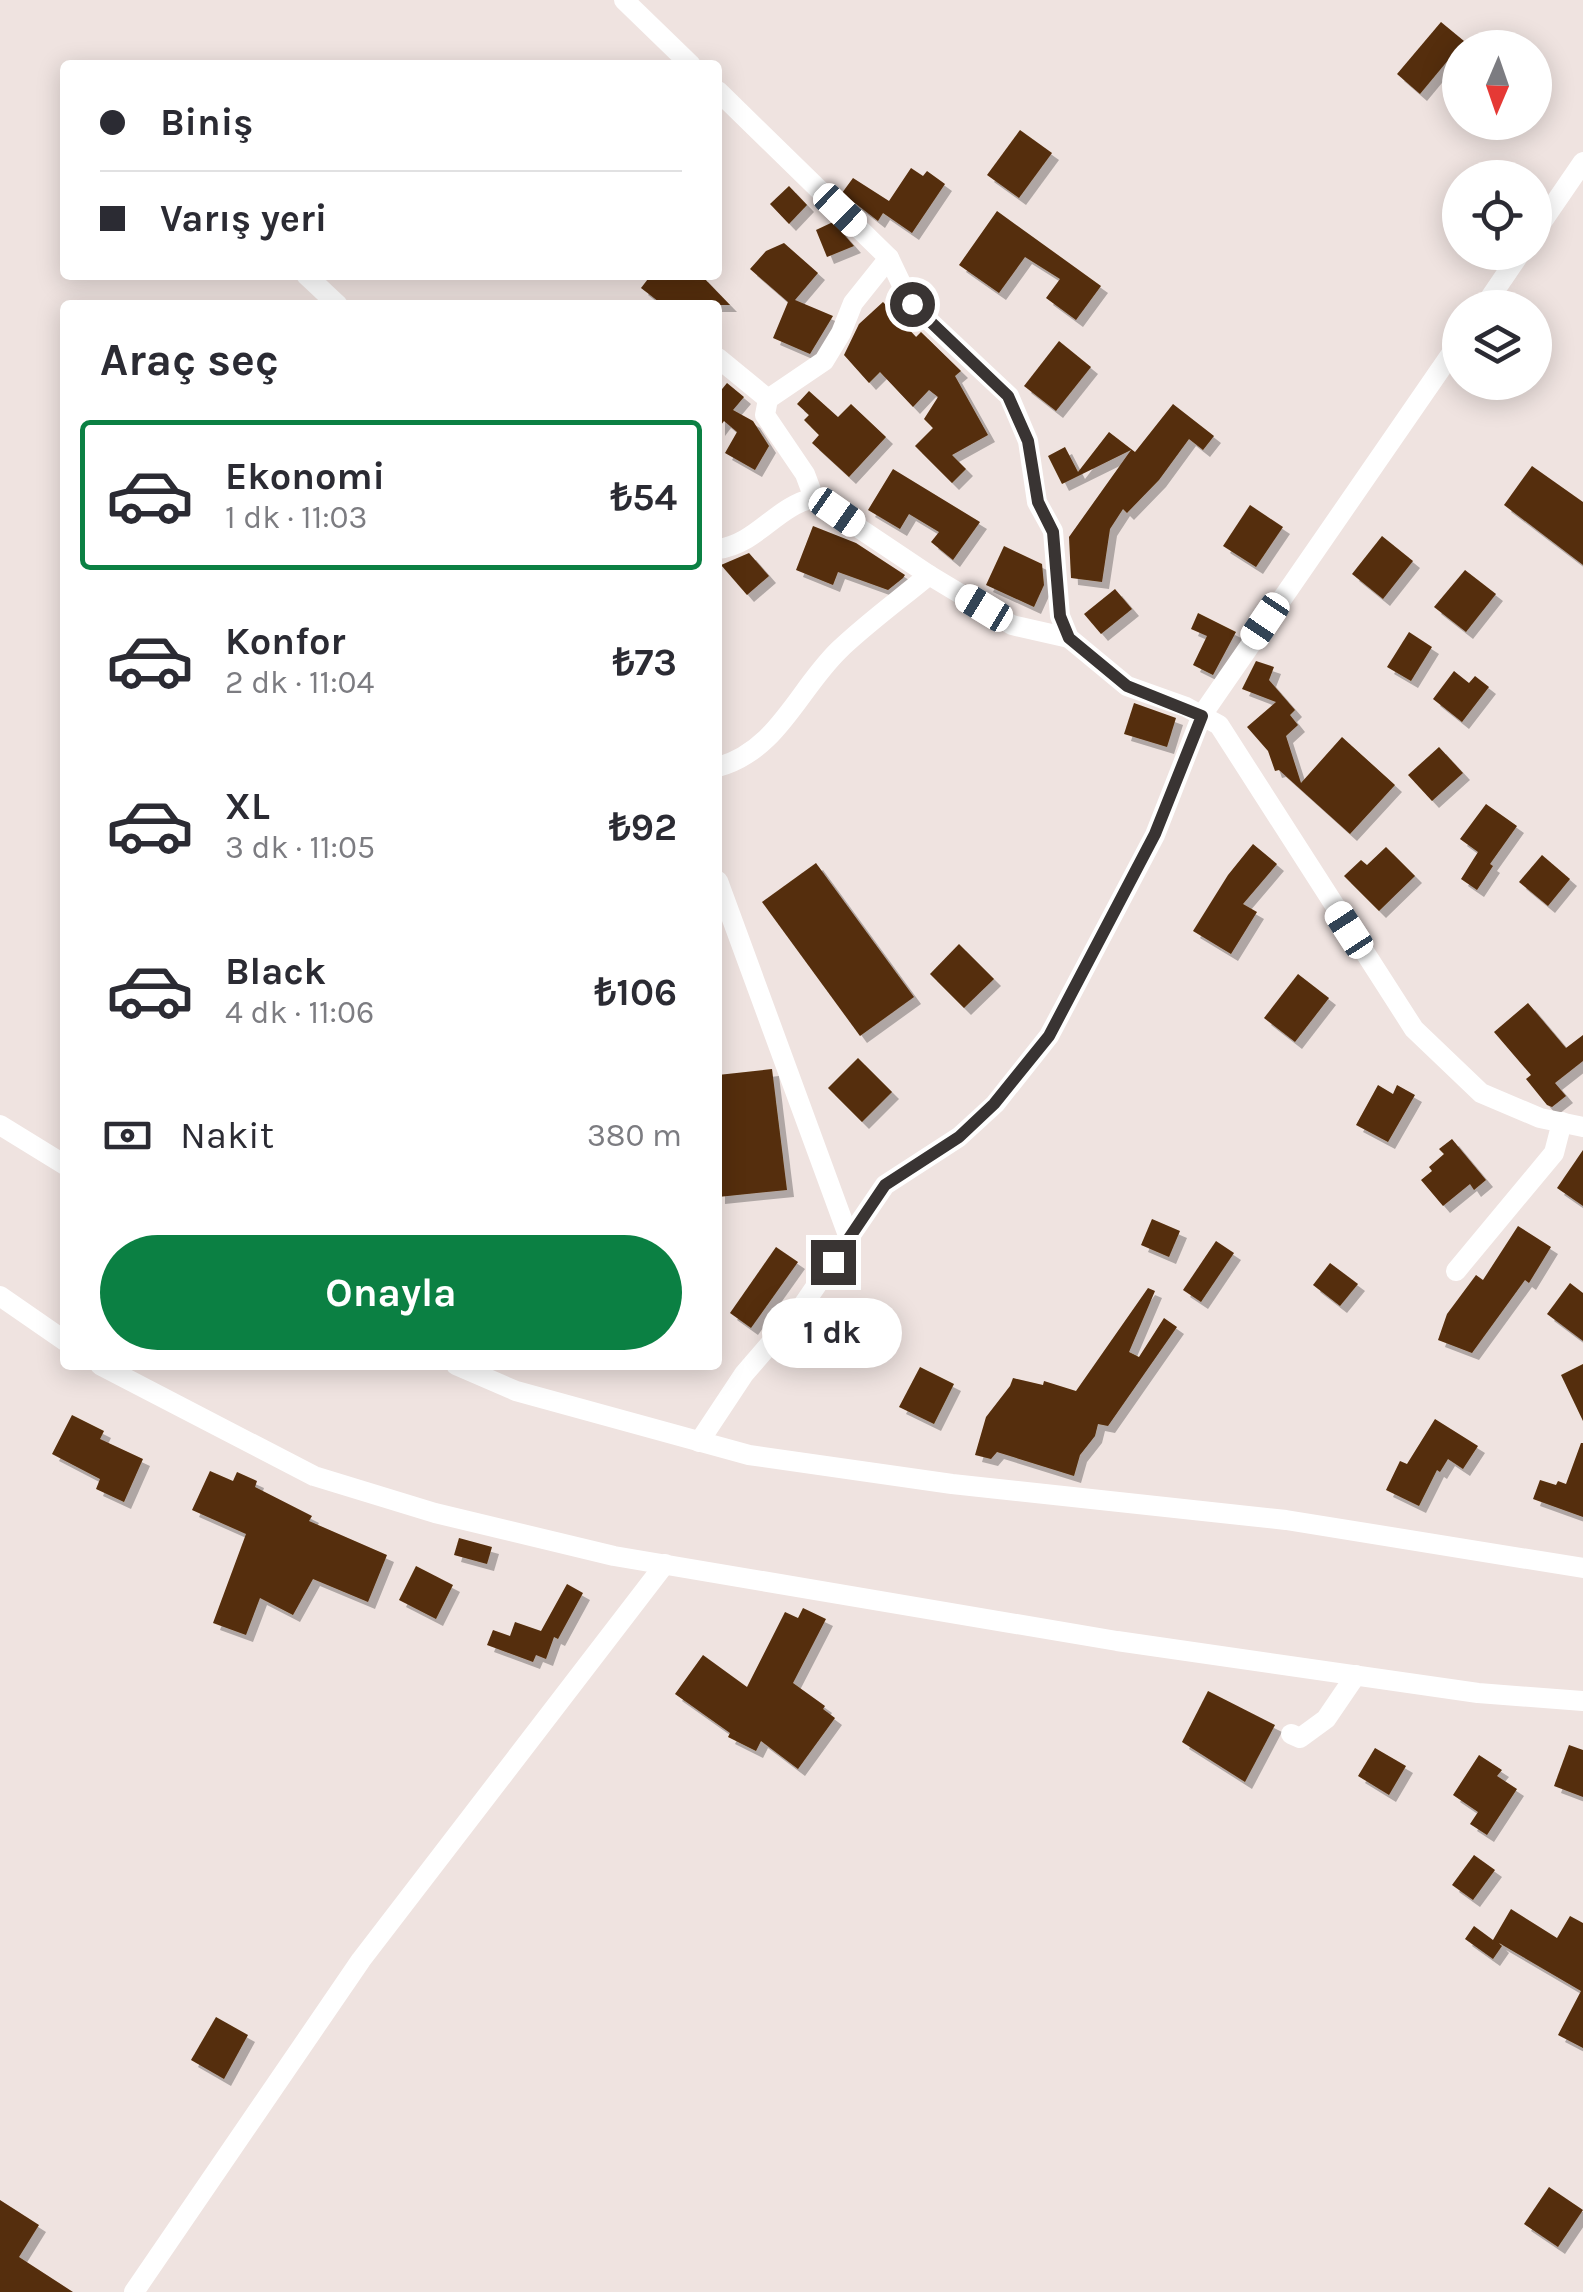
<!DOCTYPE html>
<html lang="tr">
<meta charset="utf-8">
<style>
:root{--surface:#fff;--page:#f2f2f3;--text:#2b2b33;--muted:#7c7c81;--line:#e1e1e2;--accent:#0b8043}
body{margin:0;font-family:Karla,sans-serif;background:var(--page);color:var(--text);height:100vh;display:flex;flex-direction:column;font-size:38px;white-space:nowrap}
*{box-sizing:border-box;margin:0}
p{font-size:32px;color:var(--muted)}
.icon{flex:none;width:55px;height:55px;fill:none;stroke:currentColor;stroke-width:2;stroke-linecap:round;stroke-linejoin:round}
.map{position:relative;flex:1;overflow:hidden}
.sheet{position:absolute;left:60px;top:300px;width:662px;height:1070px;display:flex;flex-direction:column;background:var(--surface);border-radius:10px;box-shadow:0 5px 25px #0003}
.sheet>*{flex:none}
.guide{position:absolute;left:60px;top:60px;width:662px;height:220px;border-radius:10px;box-shadow:0 5px 25px #0003;display:grid;align-content:center;height:220px;padding:0 40px;background:var(--surface)}
.needle{width:65px;rotate:182deg}
.fabs{position:absolute;left:1442px;top:30px;display:grid;gap:20px}
.fabs a{display:grid;place-items:center;width:110px;height:110px;border-radius:50%;background:var(--surface);box-shadow:0 5px 25px #0003;font-size:50px}
.end{position:absolute;width:45px;height:45px;margin:-22px;border:12px solid #393433;background:#fff;box-shadow:0 0 0 5px #fff}
.from{border-radius:50%}
.bubble{position:absolute;height:70px;border-radius:35px;background:var(--surface);box-shadow:0 5px 25px #0003;font-size:32px;font-weight:700;line-height:70px;text-align:center}
.car{position:absolute;width:30px;height:60px;margin:-30px -15px;border-radius:12px;box-shadow:0 0 8px 2px #0007;background:linear-gradient(#fff 24%,#345 0 40%,#fff 0 76%,#345 0 86%,#fff 0)}
.guide b{display:flex;align-items:center;gap:35px;height:95px;font-size:38px}
.guide b+b{border-top:2px solid var(--line)}
.guide i{width:25px;height:25px;background:var(--text)}
ul{padding:0;list-style:none}
li{display:flex;align-items:center;gap:30px;height:150px;margin:0 20px 15px;padding:0 20px;border:5px solid transparent;border-radius:10px}
li div{flex:1}
li b{display:block;font-size:38px}
li em{font-style:normal;font-weight:700}
li.on{border-color:var(--accent)}
li>.icon{width:90px;height:90px;stroke-width:1.5}
h2{padding:0 40px;font-size:45px;line-height:120px}
.pay{display:flex;align-items:center;gap:25px;height:110px;padding:0 40px;font-size:38px}
.pay p{margin-inline-start:auto}
.action{display:flex;gap:20px;margin-top:auto;padding:20px 40px}
.action a{flex:1;height:115px;border-radius:60px;background:var(--accent);color:#fff;font-size:40px;font-weight:700;line-height:115px;text-align:center}
.map>svg:first-child{display:block}
.building{fill:#552d09;filter:url(#shadow)}
.lines{fill:none;stroke-linecap:round;stroke-linejoin:round}
.minor{stroke:#fff;stroke-width:20}
.route{stroke:#393433;stroke-width:12}
</style>
<div class="map">
<svg width="1583" height="2292" viewBox="0 0 1583 2292">
<defs>
<filter id="shadow"><feDropShadow dx="7" dy="7" stdDeviation="0" flood-color="#0004"/></filter>
</defs>
<rect width="100%" height="100%" fill="#efe3e0"/>
<g class="building">
<path d="M1441 22 1464 41 1420 94 1397 74Z"/>
<path d="M1020 130 1052 153 1019 198 987 175Z"/>
<path d="M911 168 923 176 927 171 945 184 912 233 883 213 878 221 842 193 853 178 889 201Z"/>
<path d="M789 186 807 205 789 224 770 204Z"/>
<path d="M997 211 1101 286 1076 320 1046 298 1060 279 1025 257 999 293 959 265Z"/>
<path d="M833 222 854 246 827 257 816 230Z"/>
<path d="M784 243 818 273 795 300 833 316 810 354 773 338 788 302 750 269 766 251Z"/>
<path d="M651 275H701L730 305H663L641 288Z"/>
<path d="M883 302 916 337 921 332 961 371 955 376 988 435 952 455 966 469 952 483 915 446 933 428 924 419 938 397 929 390 913 407 880 372 869 383 844 355 859 324Z"/>
<path d="M1059 341 1091 367 1056 411 1024 386Z"/>
<path d="M727 383 744 397 733 410 753 421 769 446 755 470 725 453 737 432 724 421 718 429V394Z"/>
<path d="M809 391 838 417 851 404 886 437 849 477 812 443 819 435 804 420 809 415 797 404Z"/>
<path d="M1173 404 1214 436 1203 450 1189 439 1159 480 1127 513 1123 509 1110 529 1102 582 1071 578 1069 537 1131 450 1062 484 1048 456 1065 447 1078 472 1109 432 1135 452Z"/>
<path d="M1532 466 1583 502V565L1504 505Z"/>
<path d="M893 469 980 522 953 560 931 542 939 532 909 514 900 529 868 510Z"/>
<path d="M1250 505 1283 527 1256 567 1223 546Z"/>
<path d="M813 526 856 543 905 575 903 578 888 590 838 572 833 585 796 570Z"/>
<path d="M1382 536 1413 561 1383 599 1352 574Z"/>
<path d="M1004 546 1042 564 1044 585 1034 607 986 585Z"/>
<path d="M749 553 769 576 747 595 721 565Z"/>
<path d="M1465 570 1496 594 1466 632 1434 607Z"/>
<path d="M1115 589 1132 609 1101 634 1084 614Z"/>
<path d="M1198 613 1236 632 1213 675 1193 665 1207 636 1191 629Z"/>
<path d="M1409 632 1432 647 1411 681 1387 667Z"/>
<path d="M1256 661 1274 667 1269 680 1295 710 1290 715 1298 725 1286 736 1301 783 1342 737 1395 785 1350 834 1279 770 1275 771 1268 751 1247 727 1276 702 1242 689Z"/>
<path d="M1454 671 1469 683 1475 676 1489 687 1462 722 1433 699Z"/>
<path d="M1134 703 1176 718 1167 747 1124 734Z"/>
<path d="M1439 747 1463 773 1432 801 1408 775Z"/>
<path d="M1486 804 1517 826 1490 864 1493 866 1477 890 1461 879 1478 852 1460 839Z"/>
<path d="M1253 844 1277 864 1243 904 1257 912 1231 954 1193 931 1228 875Z"/>
<path d="M1386 847 1415 876 1379 911 1344 876 1361 860 1367 865Z"/>
<path d="M1542 855 1570 879 1548 906 1519 882Z"/>
<path d="M816 863 914 997 860 1036 762 902Z"/>
<path d="M959 944 994 979 964 1008 930 974Z"/>
<path d="M1298 974 1329 998 1295 1042 1264 1018Z"/>
<path d="M1528 1003 1566 1048 1583 1035V1061L1555 1083 1566 1096 1552 1107 1547 1105 1526 1079 1531 1075 1494 1032Z"/>
<path d="M858 1058 892 1092 862 1122 828 1088Z"/>
<path d="M772 1069 787 1190 718 1197V1075Z"/>
<path d="M1378 1085 1393 1094 1397 1085 1415 1095 1388 1142 1356 1125Z"/>
<path d="M1452 1139 1486 1180 1474 1190 1470 1184 1443 1206 1421 1180 1432 1171 1429 1167 1444 1154 1439 1149Z"/>
<path d="M1583 1150V1206L1557 1188Z"/>
<path d="M1152 1219 1180 1231 1169 1257 1141 1245Z"/>
<path d="M1518 1226 1551 1247 1529 1283 1525 1280 1472 1353 1438 1340 1447 1314 1476 1275 1483 1280Z"/>
<path d="M1216 1241 1234 1253 1201 1302 1183 1290Z"/>
<path d="M776 1247 798 1262 751 1328 730 1313Z"/>
<path d="M1330 1263 1358 1284 1340 1306 1313 1285Z"/>
<path d="M1570 1283 1583 1293V1341L1547 1314Z"/>
<path d="M1148 1288 1155 1291 1129 1352 1139 1357 1164 1318 1177 1327 1108 1426 1098 1424 1095 1436 1080 1455 1074 1476 997 1452 991 1459 975 1455 986 1417 1010 1386 1013 1378 1043 1385 1044 1381 1076 1391Z"/>
<path d="M1583 1364V1421L1561 1375Z"/>
<path d="M920 1367 954 1384 934 1424 899 1407Z"/>
<path d="M72 1415 104 1431 100 1439 143 1459 124 1502 96 1489 100 1479 52 1454Z"/>
<path d="M1435 1419 1478 1446 1463 1469 1448 1459 1440 1472 1437 1470 1419 1506 1386 1490 1400 1461 1407 1464Z"/>
<path d="M1581 1443H1583V1517L1533 1499 1540 1480 1556 1485 1558 1481 1566 1484Z"/>
<path d="M210 1471 233 1481 237 1472 257 1481 255 1487 312 1516 309 1521 387 1555 368 1602 313 1579 293 1615 260 1598 246 1635 213 1623 246 1534 192 1510Z"/>
<path d="M459 1538 492 1547 487 1564 454 1555Z"/>
<path d="M416 1566 453 1585 436 1619 399 1600Z"/>
<path d="M567 1584 583 1593 558 1639 554 1637 546 1659 536 1655 533 1662 487 1645 493 1630 510 1636 515 1622 541 1631Z"/>
<path d="M803 1608 826 1619 793 1683 825 1706 823 1709 835 1718 798 1769 761 1741 756 1751 728 1737 730 1733 675 1694 703 1655 747 1687 785 1612 798 1618Z"/>
<path d="M1208 1691 1275 1725 1245 1782 1182 1742Z"/>
<path d="M1569 1745 1583 1750V1797L1554 1786Z"/>
<path d="M1375 1748 1406 1766 1389 1795 1358 1776Z"/>
<path d="M1479 1755 1502 1770 1497 1776 1517 1789 1487 1835 1470 1824 1478 1812 1453 1795Z"/>
<path d="M1474 1855 1495 1870 1473 1900 1452 1885Z"/>
<path d="M1511 1909 1557 1938 1570 1916 1583 1923V2048L1558 2035 1581 1991 1499 1943 1502 1946 1493 1959 1465 1939 1474 1926 1493 1940Z"/>
<path d="M216 2017 248 2035 224 2079 191 2060Z"/>
<path d="M1549 2187 1583 2210 1558 2247 1524 2224Z"/>
<path d="M0 2200 39 2225 19 2257 73 2292H0Z"/>
</g>
<g class="lines">
<g class="minor">
<path d="M624 0 691 65"/>
<path d="M718 91 889 258 911 304 1009 396 1028 441 1037 502 1053 531 1060 616 1069 638 1127 686 1186 707 1219 725 1414 1029 1481 1093 1540 1118 1583 1127"/>
<path d="M1535 232 1583 162"/>
<path d="M306 275 338 305"/>
<path d="M1483 308 1521 252"/>
<path d="M718 358 768 399"/>
<path d="M814 498 805 474 765 415 768 399 824 361 841 333 853 303 889 258"/>
<path d="M718 549C757 544 776 506 814 498L929 575 1012 625 1069 638"/>
<path d="M718 767C778 750 797 691 839 650 866 624 899 600 929 575"/>
<path d="M718 881 849 1238"/>
<path d="M0 1125 65 1165"/>
<path d="M1456 1271 1554 1153 1562 1122"/>
<path d="M0 1296 65 1341"/>
<path d="M100 1365 314 1476 435 1513 614 1556 1117 1641 1478 1693 1583 1701"/>
<path d="M456 1365 516 1391 749 1455 952 1484 1286 1520 1583 1568"/>
<path d="M699 1442 744 1374 801 1308 885 1185 959 1137 995 1104 1049 1036 1155 835 1202 715 1460 341"/>
<path d="M1291 1734 1300 1738 1326 1719 1356 1675"/>
<path d="M134 2292 361 1960 665 1564"/>
</g>
</g>
<g class="lines">
<path class="route" d="M833 1262 885 1185 959 1137 994 1104 1049 1036 1155 834 1202 716 1127 686 1069 638 1060 616 1053 532 1038 502 1028 441 1008 396 912 304"/>
</g>
</svg>
<div class="fabs">
<a><svg class="needle" viewBox="-14 -14 28 28"><path d="M0-13l5 13h-10z" fill="#e53935"/><path d="M0 13l5-13h-10z" fill="#7c7c81"/></svg></a>
<a><svg class="icon" aria-label="locate" viewBox="0 0 24 24"><circle cx="12" cy="12" r="6"/><path d="M12 2v4M12 18v4M2 12h4M18 12h4"/></svg></a>
<a><svg class="icon" aria-label="layers" viewBox="0 0 24 24"><path d="M12 4l9 5-9 5-9-5zM3 14l9 5 9-5"/></svg></a>
</div>
<i class="end from" style="left:912px;top:304px"></i>
<i class="end" style="left:833px;top:1262px"></i>
<div class="bubble" style="left:762px;top:1298px;width:140px">1 dk</div>
<i class="car" style="left:840px;top:210px;rotate:134deg"></i>
<i class="car" style="left:837px;top:512px;rotate:125deg"></i>
<i class="car" style="left:984px;top:608px;rotate:301deg"></i>
<i class="car" style="left:1265px;top:621px;rotate:214deg"></i>
<i class="car" style="left:1349px;top:930px;rotate:327deg"></i>
<div class="guide">
<b><i class="from"></i>Biniş</b>
<b><i></i>Varış yeri</b>
</div>
<section class="sheet">
<h2>Araç seç</h2>
<ul>
<li class="on"><svg class="icon" aria-label="car" viewBox="0 0 24 24"><path d="M5 17H2v-5l4-1 3-4h7l3 4 3 1v5h-3M9 17h6M6 11h13"/><circle cx="7" cy="17" r="2"/><circle cx="17" cy="17" r="2"/></svg><div><b>Ekonomi</b><p>1 dk · 11:03</p></div><em>₺54</em></li>
<li><svg class="icon" aria-label="car" viewBox="0 0 24 24"><path d="M5 17H2v-5l4-1 3-4h7l3 4 3 1v5h-3M9 17h6M6 11h13"/><circle cx="7" cy="17" r="2"/><circle cx="17" cy="17" r="2"/></svg><div><b>Konfor</b><p>2 dk · 11:04</p></div><em>₺73</em></li>
<li><svg class="icon" aria-label="car" viewBox="0 0 24 24"><path d="M5 17H2v-5l4-1 3-4h7l3 4 3 1v5h-3M9 17h6M6 11h13"/><circle cx="7" cy="17" r="2"/><circle cx="17" cy="17" r="2"/></svg><div><b>XL</b><p>3 dk · 11:05</p></div><em>₺92</em></li>
<li><svg class="icon" aria-label="car" viewBox="0 0 24 24"><path d="M5 17H2v-5l4-1 3-4h7l3 4 3 1v5h-3M9 17h6M6 11h13"/><circle cx="7" cy="17" r="2"/><circle cx="17" cy="17" r="2"/></svg><div><b>Black</b><p>4 dk · 11:06</p></div><em>₺106</em></li>
</ul>
<div class="pay"><svg class="icon" aria-label="cash" viewBox="0 0 24 24"><path d="M3 7h18v10H3z"/><circle cx="12" cy="12" r="2"/></svg>Nakit<p>380 m</p></div>
<div class="action"><a>Onayla</a></div>
</section>
</div>
